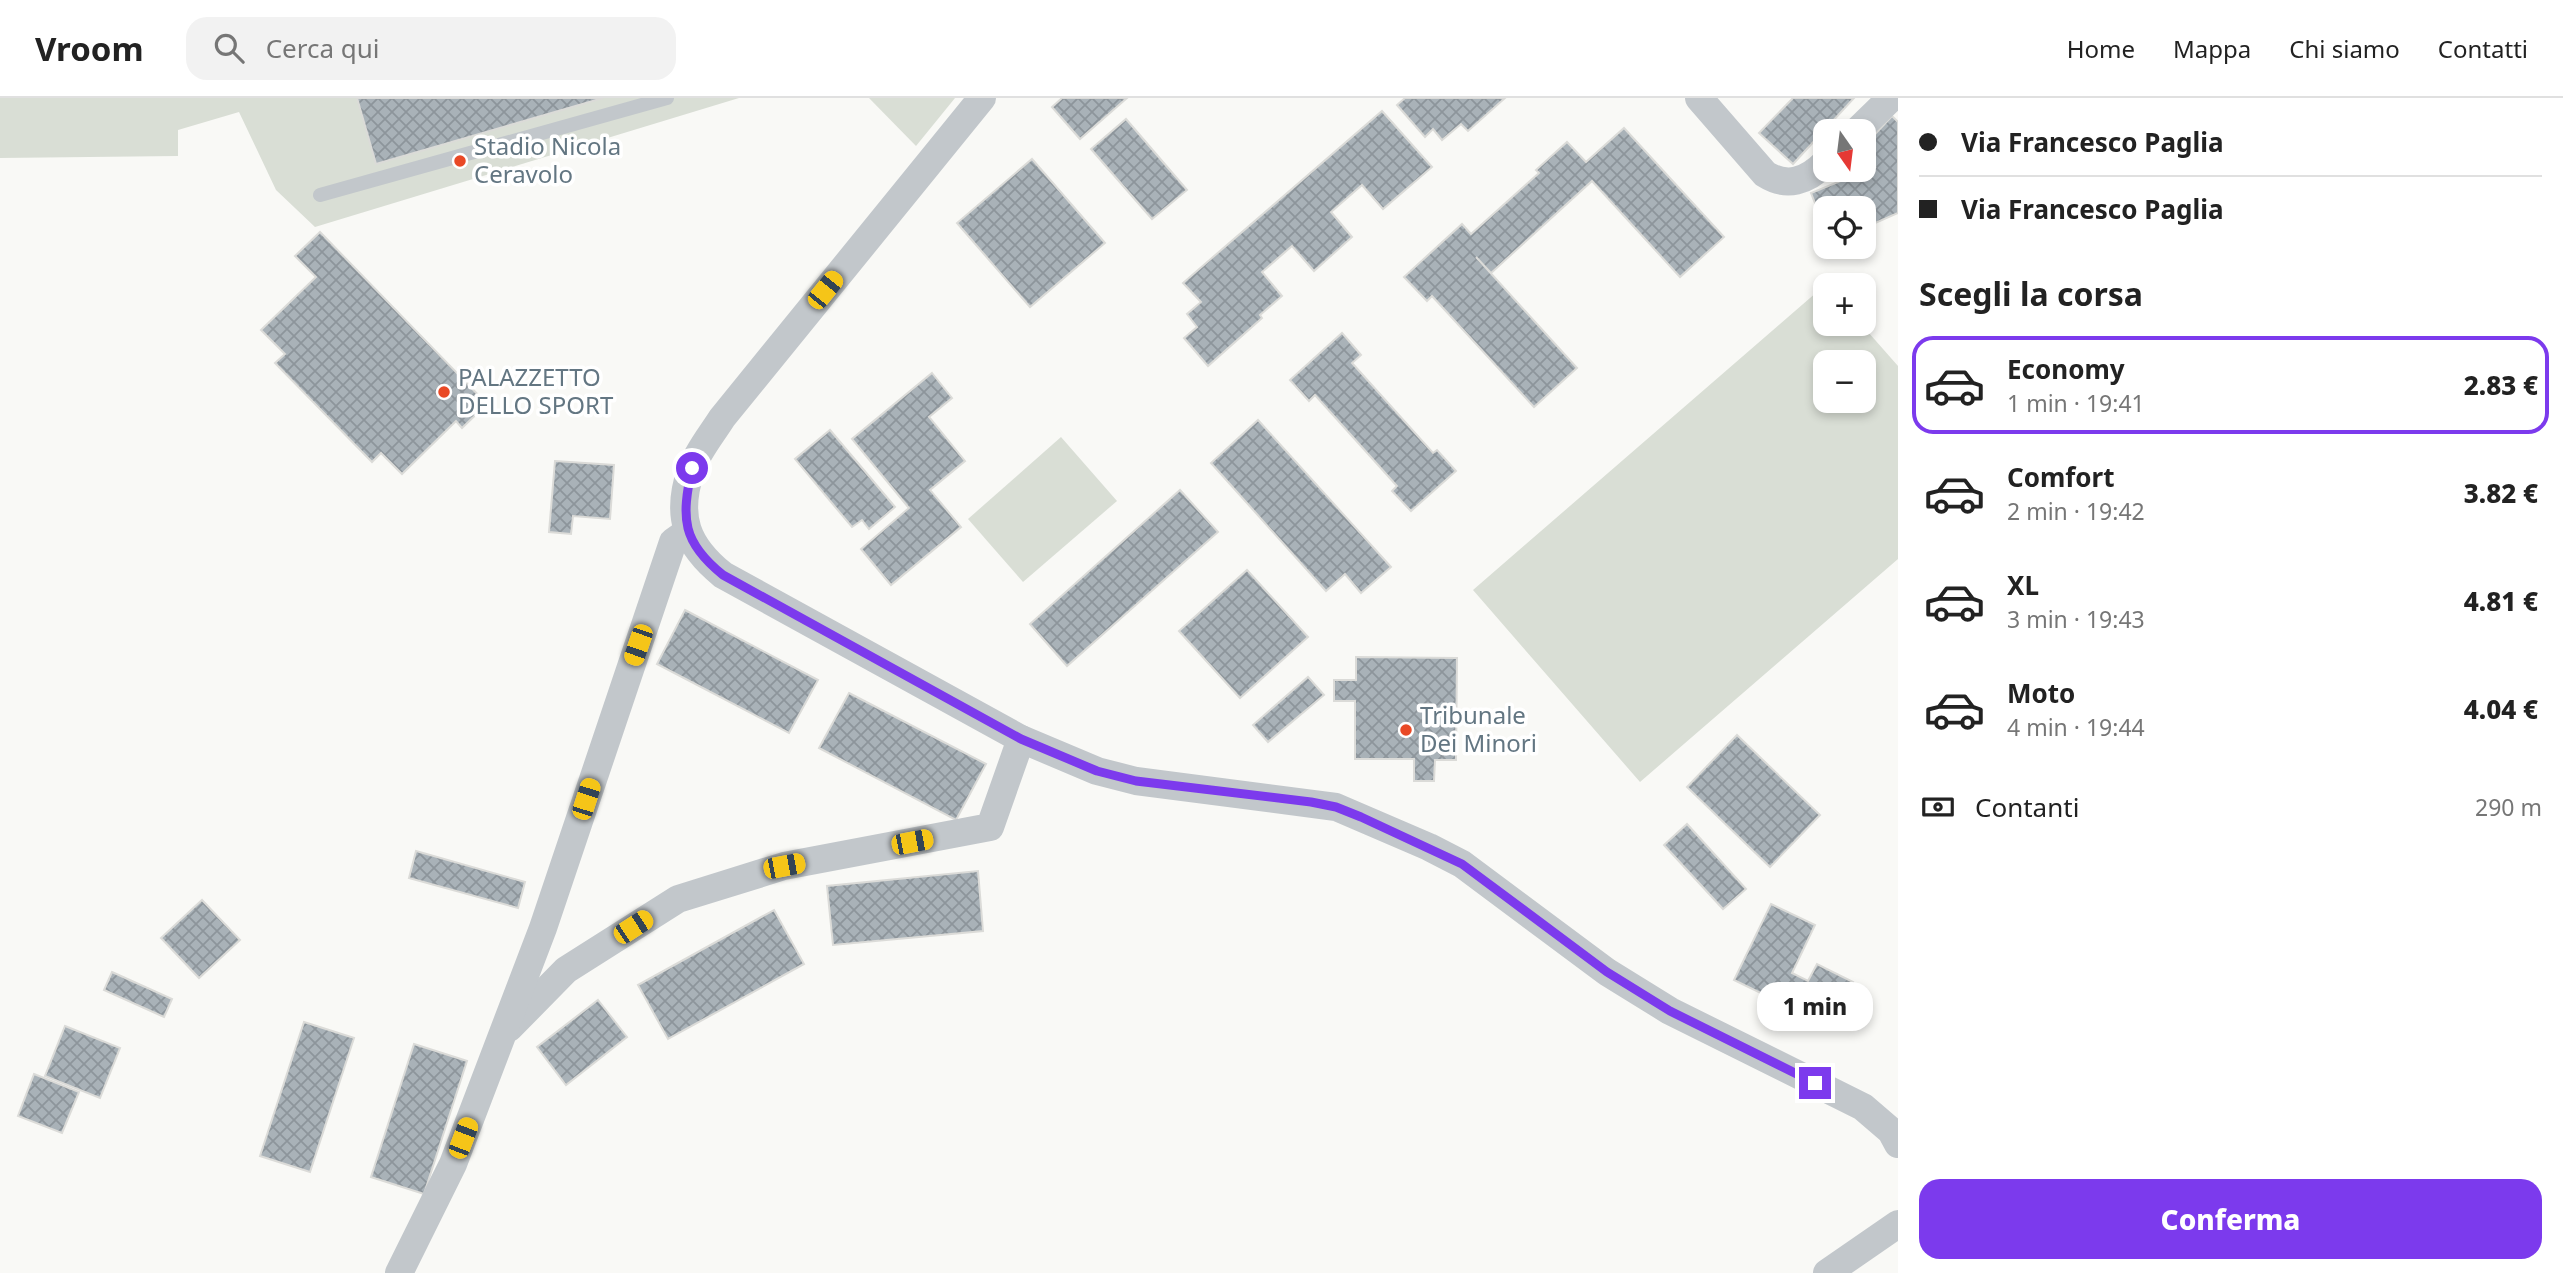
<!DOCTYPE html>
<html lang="it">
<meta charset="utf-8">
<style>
:root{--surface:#fff;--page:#f2f2f2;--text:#222;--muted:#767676;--line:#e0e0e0;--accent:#7c3aed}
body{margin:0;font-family:"Noto Sans",sans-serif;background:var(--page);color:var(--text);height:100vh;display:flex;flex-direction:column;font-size:26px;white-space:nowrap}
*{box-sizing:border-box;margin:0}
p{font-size:23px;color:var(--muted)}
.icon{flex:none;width:38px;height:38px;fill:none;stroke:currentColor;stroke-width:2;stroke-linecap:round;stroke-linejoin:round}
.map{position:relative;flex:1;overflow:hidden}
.side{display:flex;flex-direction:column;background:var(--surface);width:665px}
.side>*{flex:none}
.hud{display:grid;align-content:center;height:154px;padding:0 21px;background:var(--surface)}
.needle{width:46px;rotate:166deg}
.controls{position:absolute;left:1813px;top:21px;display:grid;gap:14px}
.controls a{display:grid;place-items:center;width:63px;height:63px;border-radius:14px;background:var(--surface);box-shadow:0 4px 10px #0003;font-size:35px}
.end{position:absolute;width:32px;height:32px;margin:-16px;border:9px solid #7c3aed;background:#fff;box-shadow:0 0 0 4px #fff}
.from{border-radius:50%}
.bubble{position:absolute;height:49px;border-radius:21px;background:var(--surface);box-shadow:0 4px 10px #0003;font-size:23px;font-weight:800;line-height:49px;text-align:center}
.car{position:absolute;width:21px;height:42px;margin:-21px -10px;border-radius:9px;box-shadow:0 0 5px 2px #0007;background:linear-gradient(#f5c518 24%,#345 0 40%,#f5c518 0 76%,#345 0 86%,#f5c518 0)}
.hud b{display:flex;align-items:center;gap:24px;height:66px;font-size:26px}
.hud b+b{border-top:2px solid var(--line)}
.hud i{width:18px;height:18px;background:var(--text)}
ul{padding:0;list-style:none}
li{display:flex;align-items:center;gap:21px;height:98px;margin:0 14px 10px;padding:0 7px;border:4px solid transparent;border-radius:21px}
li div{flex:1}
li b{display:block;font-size:26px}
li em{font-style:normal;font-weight:800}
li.selected{border-color:var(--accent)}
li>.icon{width:63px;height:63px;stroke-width:1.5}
h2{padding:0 21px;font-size:32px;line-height:84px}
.pay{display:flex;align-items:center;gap:18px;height:77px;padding:0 21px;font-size:26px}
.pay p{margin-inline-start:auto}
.action{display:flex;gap:14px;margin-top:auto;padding:14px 21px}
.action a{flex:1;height:80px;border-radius:21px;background:var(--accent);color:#fff;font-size:28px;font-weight:800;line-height:80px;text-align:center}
header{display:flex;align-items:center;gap:42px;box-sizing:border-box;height:98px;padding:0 35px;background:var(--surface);border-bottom:2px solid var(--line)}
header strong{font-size:33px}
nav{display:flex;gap:38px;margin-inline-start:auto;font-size:24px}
.search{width:490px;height:63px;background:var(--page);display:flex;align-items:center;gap:18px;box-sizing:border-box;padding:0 24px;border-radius:21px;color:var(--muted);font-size:26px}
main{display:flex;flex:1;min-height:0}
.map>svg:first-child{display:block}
.garden{fill:#d9ded5;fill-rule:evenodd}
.building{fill:url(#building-cross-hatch);stroke:#dbdbd8;stroke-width:2}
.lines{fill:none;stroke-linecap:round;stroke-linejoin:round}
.service{stroke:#c2c7cb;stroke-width:14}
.minor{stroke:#c2c7cb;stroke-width:28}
.route{stroke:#7c3aed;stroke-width:9}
.poi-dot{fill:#e94926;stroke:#fff;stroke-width:2.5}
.labels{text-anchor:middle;stroke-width:7;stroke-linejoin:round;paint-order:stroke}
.poi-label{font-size:24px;fill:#637682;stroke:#fff;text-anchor:start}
</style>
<header>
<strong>Vroom</strong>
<div class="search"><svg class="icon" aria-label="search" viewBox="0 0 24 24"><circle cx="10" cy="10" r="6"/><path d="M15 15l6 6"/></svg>Cerca qui</div>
<nav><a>Home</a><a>Mappa</a><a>Chi siamo</a><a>Contatti</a></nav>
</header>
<main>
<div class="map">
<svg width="1898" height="1175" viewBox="0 0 1898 1175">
<defs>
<pattern id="building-cross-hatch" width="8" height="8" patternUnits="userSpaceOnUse" patternTransform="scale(1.75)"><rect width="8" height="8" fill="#a9b2b8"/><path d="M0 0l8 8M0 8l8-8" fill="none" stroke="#8d959b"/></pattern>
</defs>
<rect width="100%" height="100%" fill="#f9f9f6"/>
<g class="garden">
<path d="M0 0H357L376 66 603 0H739L315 129 276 92 239 14 178 32V58L0 60Z"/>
<path d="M869 0H955L916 48Z"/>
<path d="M1825 187V226H1861L1898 268V461L1640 684 1473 492ZM1864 264V303H1825V264Z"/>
<path d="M1061 339 1117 403 1023 484 968 421Z"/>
</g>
<g class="building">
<path d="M357 0H603L376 66Z"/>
<path d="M1062 0H1127L1080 41 1052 9Z"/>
<path d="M1405 0H1505L1468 33 1461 26 1442 42 1433 31 1425 39 1397 7Z"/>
<path d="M1793 0H1854L1793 66 1759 35Z"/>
<path d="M1382 13 1432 69 1383 111 1362 87 1331 114 1352 139 1314 173 1292 148 1262 174 1282 198 1260 217 1262 220 1208 268 1184 240 1197 229 1187 216 1201 204 1183 185Z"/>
<path d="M1892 18 1898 24V115L1864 130V110H1825L1824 128 1811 95 1875 69 1864 58V48Z"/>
<path d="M1126 21 1187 92 1152 121 1091 51Z"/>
<path d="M1624 30 1724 139 1680 179 1592 83 1491 175 1476 159 1577 270 1534 309 1432 198 1427 203 1404 179 1462 126 1471 136 1539 75 1536 72 1567 44 1586 64Z"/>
<path d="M1032 61 1105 145 1030 209 957 125Z"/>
<path d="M320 134 487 306 462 330 456 323 402 376 381 355 372 364 275 265 285 256 261 232 316 179 295 158Z"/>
<path d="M1342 235 1361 257 1352 265 1433 355 1437 352 1456 373 1411 413 1392 393 1397 388 1315 297 1309 303 1290 282Z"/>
<path d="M932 275 952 300 929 319 965 363 930 392 961 429 891 487 861 451 909 410 852 341Z"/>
<path d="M1258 322 1391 469 1361 495 1345 476 1326 493 1211 365Z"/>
<path d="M830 332 895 409 869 431 862 422 852 429 795 361Z"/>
<path d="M555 363 614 367 610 421 573 418 571 436 549 434Z"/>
<path d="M1180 392 1218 434 1067 568 1030 526Z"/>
<path d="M1247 472 1308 539 1240 600 1179 533Z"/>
<path d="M685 512 818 582 789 635 657 566Z"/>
<path d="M1356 559 1457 560 1456 662H1435L1434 683H1414V661H1355V603H1334V582H1356Z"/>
<path d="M1308 579 1324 597 1268 644 1253 627Z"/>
<path d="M849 595 986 666 956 722 819 650Z"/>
<path d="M1737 637 1820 717 1770 769 1687 689Z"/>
<path d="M1687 726 1746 791 1723 811 1664 747Z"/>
<path d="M416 753 525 784 518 810 409 780Z"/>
<path d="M978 773 983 833 833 847 827 788Z"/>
<path d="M202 802 240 842 199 880 161 840Z"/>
<path d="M1771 806 1815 827 1792 875 1808 883 1817 866 1853 884 1831 929 1734 882Z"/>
<path d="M774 812 804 866 668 941 638 887Z"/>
<path d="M112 874 172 901 164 919 104 892Z"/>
<path d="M598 902 627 939 566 987 537 949Z"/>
<path d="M304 924 354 940 310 1074 260 1058Z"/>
<path d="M65 928 120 950 100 1000 45 978Z"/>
<path d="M414 946 467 963 424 1096 371 1079Z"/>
<path d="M34 976 79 994 62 1035 18 1018Z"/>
</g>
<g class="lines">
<path class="service" d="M320 97 667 0"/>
<g class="minor">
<path d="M982 0 722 320C712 336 697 354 691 372 675 419 687 448 723 477L1021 641 1097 673 1136 683 1336 709 1429 749 1462 766 1607 874 1670 913 1863 1009 1891 1033 1898 1046"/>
<path d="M1699 0 1765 76C1787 90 1807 83 1825 65"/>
<path d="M1857 33 1891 0"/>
<path d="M509 930 566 872 678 801 784 768 990 729 1021 641"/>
<path d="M399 1175 453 1066 543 830 673 444 687 434"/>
<path d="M1827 1175 1898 1126"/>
</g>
</g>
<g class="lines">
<path class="route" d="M692 370C681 421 682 444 723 477L1021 641 1097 673 1136 683 1311 704 1336 709 1361 719 1462 766 1607 874 1670 913 1815 985"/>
</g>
<g class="poi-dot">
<circle cx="460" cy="63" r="7"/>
<circle cx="444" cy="294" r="7"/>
<circle cx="1406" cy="632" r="7"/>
</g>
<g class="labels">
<g class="poi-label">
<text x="474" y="57">Stadio Nicola<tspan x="474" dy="28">Ceravolo</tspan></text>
<text x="458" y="288">PALAZZETTO<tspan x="458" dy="28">DELLO SPORT</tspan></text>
<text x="1420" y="626">Tribunale<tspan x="1420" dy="28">Dei Minori</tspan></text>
</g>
</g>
</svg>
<div class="controls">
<a><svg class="needle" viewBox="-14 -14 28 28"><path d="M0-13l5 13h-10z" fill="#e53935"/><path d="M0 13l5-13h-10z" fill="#767676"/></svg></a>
<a><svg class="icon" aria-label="locate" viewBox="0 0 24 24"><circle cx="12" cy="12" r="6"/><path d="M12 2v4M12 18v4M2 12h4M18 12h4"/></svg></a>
<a>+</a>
<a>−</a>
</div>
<i class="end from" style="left:692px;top:370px"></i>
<i class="end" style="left:1815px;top:985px"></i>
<div class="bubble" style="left:1757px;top:884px;width:116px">1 min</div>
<i class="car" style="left:825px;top:192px;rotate:39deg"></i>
<i class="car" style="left:638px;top:547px;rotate:199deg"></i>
<i class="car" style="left:586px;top:701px;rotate:18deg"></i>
<i class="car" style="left:912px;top:744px;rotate:79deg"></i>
<i class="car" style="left:784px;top:768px;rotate:79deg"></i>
<i class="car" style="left:633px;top:829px;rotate:57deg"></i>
<i class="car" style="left:463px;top:1040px;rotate:21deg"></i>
</div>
<section class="side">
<div class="hud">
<b><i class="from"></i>Via Francesco Paglia</b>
<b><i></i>Via Francesco Paglia</b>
</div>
<h2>Scegli la corsa</h2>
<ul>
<li class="selected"><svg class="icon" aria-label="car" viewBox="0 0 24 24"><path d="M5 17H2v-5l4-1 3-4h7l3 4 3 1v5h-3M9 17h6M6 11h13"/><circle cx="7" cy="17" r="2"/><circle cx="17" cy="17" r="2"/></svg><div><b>Economy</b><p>1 min · 19:41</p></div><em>2.83 €</em></li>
<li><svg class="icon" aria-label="car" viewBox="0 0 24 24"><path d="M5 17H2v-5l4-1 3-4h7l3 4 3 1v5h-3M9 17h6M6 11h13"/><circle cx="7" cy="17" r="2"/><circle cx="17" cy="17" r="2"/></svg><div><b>Comfort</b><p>2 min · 19:42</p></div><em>3.82 €</em></li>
<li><svg class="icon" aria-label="car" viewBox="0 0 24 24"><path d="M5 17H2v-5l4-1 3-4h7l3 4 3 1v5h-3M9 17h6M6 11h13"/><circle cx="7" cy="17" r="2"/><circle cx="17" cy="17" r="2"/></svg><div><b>XL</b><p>3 min · 19:43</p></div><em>4.81 €</em></li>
<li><svg class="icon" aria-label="car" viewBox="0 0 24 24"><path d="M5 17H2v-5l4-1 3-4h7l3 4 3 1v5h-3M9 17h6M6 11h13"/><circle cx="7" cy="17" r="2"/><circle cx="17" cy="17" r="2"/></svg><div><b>Moto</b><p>4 min · 19:44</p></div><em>4.04 €</em></li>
</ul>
<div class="pay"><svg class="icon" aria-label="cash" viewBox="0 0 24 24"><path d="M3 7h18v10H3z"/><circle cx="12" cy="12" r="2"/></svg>Contanti<p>290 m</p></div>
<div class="action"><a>Conferma</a></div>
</section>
</main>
